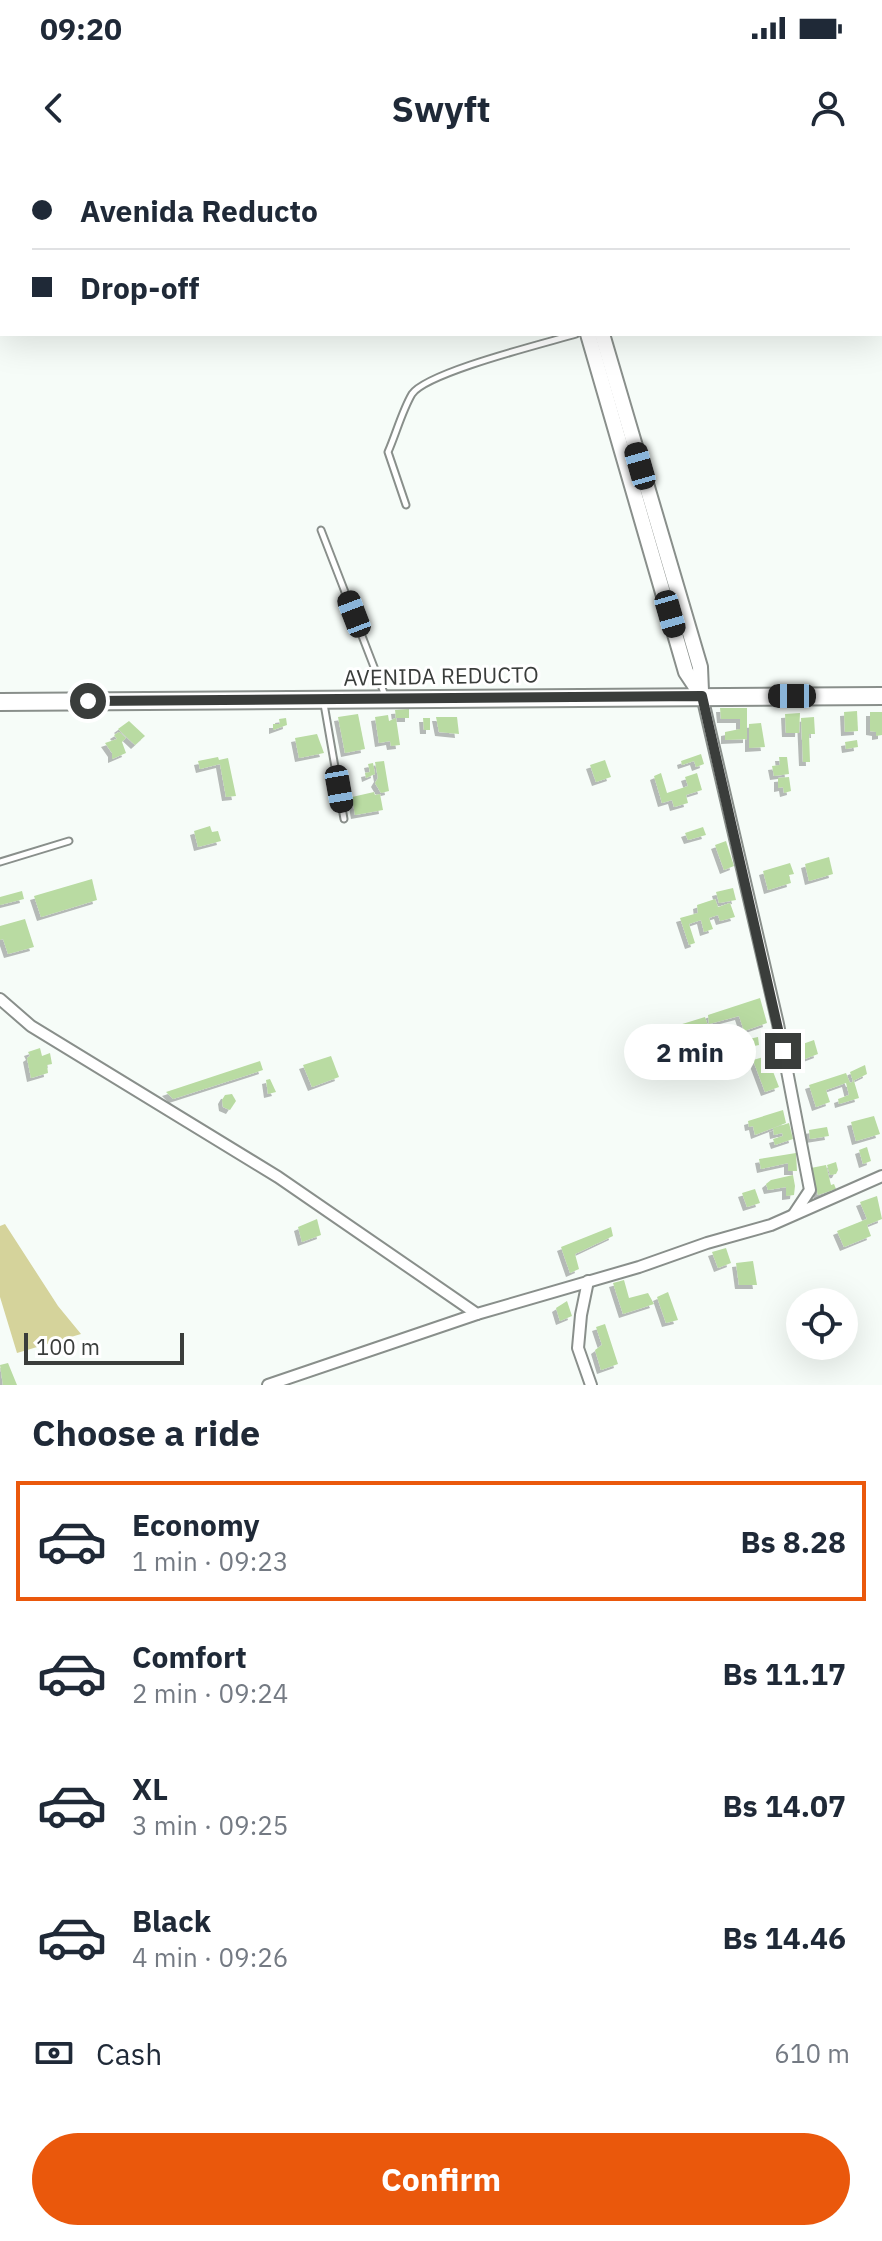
<!DOCTYPE html>
<meta charset="utf-8">
<style>
:root{--surface:#fff;--page:#f2f2f3;--text:#1f2937;--muted:#747a83;--line:#e0e1e3;--accent:#ea580c}
body{margin:0;font-family:"IBM Plex Sans",sans-serif;background:var(--page);color:var(--text);height:100vh;display:flex;flex-direction:column;font-size:30px;white-space:nowrap}
*{box-sizing:border-box;margin:0}
p{font-size:26px;color:var(--muted)}
.icon{flex:none;width:44px;height:44px;fill:none;stroke:currentColor;stroke-width:2;stroke-linecap:round;stroke-linejoin:round}
.map{position:relative;height:1225px;overflow:hidden}
.side{display:flex;flex-direction:column;background:var(--surface);flex:1}
.side>*{flex:none}
.guide{position:absolute;left:0px;top:0px;width:882px;height:176px;box-shadow:0 8px 32px #0002;display:grid;align-content:center;height:176px;padding:0 32px;background:var(--surface)}
.buttons{position:absolute;left:786px;top:1128px;display:grid;gap:16px}
.buttons a{display:grid;place-items:center;width:72px;height:72px;border-radius:50%;background:var(--surface);box-shadow:0 8px 32px #0002;font-size:40px}
.scale{position:absolute;left:24px;bottom:20px;width:160px;box-sizing:border-box;padding-left:8px;border:4px solid #3a3d3b;border-top:0;font-size:22px;line-height:28px;white-space:nowrap;color:#3a3d3b;-webkit-text-stroke:6px #fff;paint-order:stroke}
.end{position:absolute;width:36px;height:36px;margin:-18px;border:10px solid #3a3d3b;background:#fff;box-shadow:0 0 0 4px #fff}
.from{border-radius:50%}
.bubble{position:absolute;height:56px;border-radius:28px;background:var(--surface);box-shadow:0 8px 32px #0002;font-size:26px;font-weight:700;line-height:56px;text-align:center}
.car{position:absolute;width:24px;height:48px;margin:-24px -12px;border-radius:10px;box-shadow:0 0 6px 2px #0007;background:linear-gradient(#222 24%,#8ab4d8 0 40%,#222 0 76%,#8ab4d8 0 86%,#222 0)}
.guide b{display:flex;align-items:center;gap:28px;height:76px;font-size:30px}
.guide b+b{border-top:2px solid var(--line)}
.guide i{width:20px;height:20px;background:var(--text)}
ul{padding:0;list-style:none}
li{display:flex;align-items:center;gap:24px;height:120px;margin:0 16px 12px;padding:0 16px;border:4px solid transparent;border-radius:0px}
li div{flex:1}
li b{display:block;font-size:30px}
li em{font-style:normal;font-weight:700}
li.current{border-color:var(--accent)}
li>.icon{width:72px;height:72px;stroke-width:1.5}
h2{padding:0 32px;font-size:36px;line-height:96px}
.pay{display:flex;align-items:center;gap:20px;height:88px;padding:0 32px;font-size:30px}
.pay p{margin-inline-start:auto}
.action{display:flex;gap:16px;margin-top:auto;padding:16px 32px}
.action a{flex:1;height:92px;border-radius:48px;background:var(--accent);color:#fff;font-size:32px;font-weight:700;line-height:92px;text-align:center}
.status{display:flex;justify-content:space-between;align-items:center;height:56px;padding:0 40px;background:var(--surface);direction:ltr}
.status svg{height:22px;fill:currentColor}
header{display:flex;justify-content:space-between;align-items:center;height:104px;padding:0 32px;background:var(--surface);font-size:36px;font-weight:700}
.map>svg:first-child{display:block}
.green{fill:#d5d39b}
.building{fill:#b9dba2;filter:url(#shadow)}
.lines{fill:none;stroke-linecap:round;stroke-linejoin:round}
.lane-casing{stroke:#898f8b;stroke-width:9}
.street-casing{stroke:#898f8b;stroke-width:14}
.secondary-casing{stroke:#898f8b;stroke-width:18}
.primary-casing{stroke:#898f8b;stroke-width:20}
.lane{stroke:#fff;stroke-width:5}
.street{stroke:#fff;stroke-width:10}
.secondary{stroke:#fff;stroke-width:14}
.primary{stroke:#fff;stroke-width:16}
.route{stroke:#3a3d3b;stroke-width:10}
.labels{text-anchor:middle;stroke-width:6;stroke-linejoin:round;paint-order:stroke}
.street-label{font-size:22px;fill:#3a3d3b;stroke:#fff}
</style>
<div class="status"><b>09:20</b><svg viewBox="0 0 49 12"><path d="M0 12V9h3v3zM5 12V6h3v6zM10 12V3h3v9zM15 12V0h3v12zM26 1h20v11H26zM47 4h2v5h-2z"/></svg></div>
<header><svg class="icon" aria-label="back" viewBox="0 0 24 24"><path d="M15 5l-7 7 7 7"/></svg>Swyft<svg class="icon" aria-label="person" viewBox="0 0 24 24"><circle cx="12" cy="8" r="4"/><path d="M4 21q1-7 8-7t8 7"/></svg></header>
<div class="map">
<svg width="882" height="1225" viewBox="0 0 882 1225">
<defs>
<filter id="shadow"><feDropShadow dx="-4" dy="4" stdDeviation="0" flood-color="#0004"/></filter>
</defs>
<rect width="100%" height="100%" fill="#f6fcf8"/>
<path class="green" d="M5 1064 58 1146 81 1174 17 1193 0 1137V1066Z"/>
<g class="building">
<path d="M720 548H747V579L725 580V572L740 569V559H721Z"/>
<path d="M409 549V558H396L395 550Z"/>
<path d="M857 551 858 571 845 572 844 552Z"/>
<path d="M870 552H882V575L876 576V572L870 571Z"/>
<path d="M800 553 799 573H786L785 554Z"/>
<path d="M358 554 365 589 345 593 338 557Z"/>
<path d="M388 555 389 561 396 558 400 585 391 586 390 581 379 583 375 557Z"/>
<path d="M436 557H457L459 574 439 572Z"/>
<path d="M814 557 815 574H809L810 602H803L801 558Z"/>
<path d="M286 558 287 565 273 570V564H280L279 559Z"/>
<path d="M423 558H430V570H424Z"/>
<path d="M129 561 145 576 135 585 118 569Z"/>
<path d="M761 563 765 587 749 588V564Z"/>
<path d="M119 572 126 578 122 582 126 593 112 599V593L105 583 117 579 114 575Z"/>
<path d="M317 574 324 593 299 598 295 578Z"/>
<path d="M857 580 858 587 846 589 845 582Z"/>
<path d="M701 594 704 604 696 607 694 601 682 605 681 601Z"/>
<path d="M218 597 219 600 228 598 236 636 226 637 220 604 200 609 198 601Z"/>
<path d="M779 597H787L789 614 774 616 772 606 780 605Z"/>
<path d="M605 600 611 617 596 622 590 605Z"/>
<path d="M384 601 389 631 381 633 375 623 378 618 375 602Z"/>
<path d="M373 603 375 614 366 618 365 613 370 612 368 604Z"/>
<path d="M661 613 667 633 688 626 685 617 697 613 702 630 686 635 688 643 674 647 672 640 662 643 654 616Z"/>
<path d="M789 617 791 631 784 633 783 627 778 628V618Z"/>
<path d="M374 632 375 635 380 634 383 650 355 655 352 637Z"/>
<path d="M210 666 212 672 218 671 221 681 198 687 194 671Z"/>
<path d="M703 667 706 675 688 680 685 673Z"/>
<path d="M726 681 734 706 724 710 715 685Z"/>
<path d="M829 697 833 714 809 721 805 704Z"/>
<path d="M790 703 794 714 789 715 791 723 768 730 763 711Z"/>
<path d="M92 719 97 740 41 757 34 736Z"/>
<path d="M733 728 736 740 719 743 716 732Z"/>
<path d="M22 731 24 739 0 745V737Z"/>
<path d="M715 739 718 747 730 743 735 757 720 761 718 755 709 758 713 769 704 772 701 760 689 764 695 783 689 785 680 758 698 753 697 745Z"/>
<path d="M25 759 34 787 8 794 3 779 0 780V766Z"/>
<path d="M760 838 767 863 744 871 739 856 709 864 708 855Z"/>
<path d="M705 857 710 872 682 875 679 865Z"/>
<path d="M711 877 713 883 720 881 722 887 710 891 706 879Z"/>
<path d="M758 877 759 885 745 888 744 880Z"/>
<path d="M814 880 818 894 802 900 797 886Z"/>
<path d="M776 884 779 892 767 896 779 927 765 932 753 900 767 896 765 888Z"/>
<path d="M40 888 42 896 50 893 52 904 47 905 48 913 31 918 27 898 30 896 28 892Z"/>
<path d="M331 896 339 917 312 927 303 905Z"/>
<path d="M260 901 263 910 173 939 166 932Z"/>
<path d="M865 905 867 914 853 921 850 912Z"/>
<path d="M846 913 850 923 854 921 859 938 839 944 838 939 849 935 846 923 826 930 830 942 816 947 809 925Z"/>
<path d="M270 919 276 932 268 934 266 920Z"/>
<path d="M232 934 236 941 230 950 223 947 222 940 225 935Z"/>
<path d="M783 950 786 963 755 975 753 966 749 967 748 961Z"/>
<path d="M874 956 880 974 856 981 851 962Z"/>
<path d="M789 963 793 979 775 985 773 979 783 976 782 973 774 975 773 968Z"/>
<path d="M827 967 829 976 810 979 809 970Z"/>
<path d="M867 987 871 1001 863 1004 859 990Z"/>
<path d="M796 993 797 1011H788V1003L761 1009 759 999Z"/>
<path d="M836 1002 838 1010 836 1014 830 1015 827 1005Z"/>
<path d="M826 1005 831 1025 834 1024 836 1029 818 1035 811 1008Z"/>
<path d="M793 1015 795 1026 794 1035 786 1036V1027L768 1030 766 1024 771 1020Z"/>
<path d="M755 1029 760 1043 747 1047 742 1033Z"/>
<path d="M877 1036 882 1059 867 1065 871 1076 844 1087 837 1071 867 1059 860 1042Z"/>
<path d="M317 1059 321 1075 302 1082 298 1067Z"/>
<path d="M611 1067 613 1076 575 1094 579 1109 570 1113 561 1087Z"/>
<path d="M726 1088 731 1103 718 1108 712 1092Z"/>
<path d="M753 1101 757 1125H739L736 1103Z"/>
<path d="M624 1120 629 1138 648 1133 654 1144 623 1154 613 1123Z"/>
<path d="M668 1132 678 1160 666 1163 657 1137Z"/>
<path d="M567 1141 572 1156 560 1161 556 1148Z"/>
<path d="M605 1164 618 1204 601 1210 595 1190 602 1185 596 1167Z"/>
<path d="M8 1203 17 1225H3L0 1205Z"/>
</g>
<g class="lines">
<defs>
<g id="lane">
<path d="M491 0V2"/>
<path d="M448 2 455 0"/>
<path d="M406 345 388 292C396 274 402 251 412 234 427 212 546 183 576 174"/>
<path d="M321 370 386 538"/>
<path d="M324 544 344 659"/>
<path d="M0 702 69 681"/>
</g>
<g id="street">
<path d="M3 0V2"/>
<path d="M702 536 778 864 810 1030 794 1054"/>
<path d="M0 839 31 866 278 1017 477 1154 639 1107 707 1083 771 1065 882 1016"/>
<path d="M588 1121 581 1155 578 1188 591 1225"/>
<path d="M268 1225 477 1154"/>
</g>
<g id="secondary">
<path d="M575 0V2"/>
<path d="M587 0V2"/>
<path d="M588 174 686 512 702 536"/>
<path d="M602 174 700 507 701 531"/>
</g>
<path id="primary" d="M0 542 882 536"/>
</defs>
<use href="#lane" class="lane-casing"/>
<use href="#street" class="street-casing"/>
<use href="#secondary" class="secondary-casing"/>
<use href="#primary" class="primary-casing"/>
<use href="#lane" class="lane"/>
<use href="#street" class="street"/>
<use href="#secondary" class="secondary"/>
<use href="#primary" class="primary"/>
</g>
<g class="lines">
<path class="route" d="M88 541 702 536 783 891"/>
</g>
<g class="labels">
<g class="street-label">
<text transform="translate(441 516) rotate(-1)" y="8">AVENIDA REDUCTO</text>
</g>
</g>
</svg>
<div class="buttons">
<a><svg class="icon" aria-label="locate" viewBox="0 0 24 24"><circle cx="12" cy="12" r="6"/><path d="M12 2v4M12 18v4M2 12h4M18 12h4"/></svg></a>
</div>
<div class="scale">100 m</div>
<i class="end from" style="left:88px;top:541px"></i>
<i class="end" style="left:783px;top:891px"></i>
<div class="bubble" style="left:624px;top:864px;width:132px">2 min</div>
<i class="car" style="left:640px;top:306px;rotate:344deg"></i>
<i class="car" style="left:354px;top:454px;rotate:339deg"></i>
<i class="car" style="left:670px;top:454px;rotate:164deg"></i>
<i class="car" style="left:792px;top:536px;rotate:270deg"></i>
<i class="car" style="left:339px;top:629px;rotate:170deg"></i>
<div class="guide">
<b><i class="from"></i>Avenida Reducto</b>
<b><i></i>Drop-off</b>
</div>
</div>
<section class="side">
<h2>Choose a ride</h2>
<ul>
<li class="current"><svg class="icon" aria-label="car" viewBox="0 0 24 24"><path d="M5 17H2v-5l4-1 3-4h7l3 4 3 1v5h-3M9 17h6M6 11h13"/><circle cx="7" cy="17" r="2"/><circle cx="17" cy="17" r="2"/></svg><div><b>Economy</b><p>1 min · 09:23</p></div><em>Bs 8.28</em></li>
<li><svg class="icon" aria-label="car" viewBox="0 0 24 24"><path d="M5 17H2v-5l4-1 3-4h7l3 4 3 1v5h-3M9 17h6M6 11h13"/><circle cx="7" cy="17" r="2"/><circle cx="17" cy="17" r="2"/></svg><div><b>Comfort</b><p>2 min · 09:24</p></div><em>Bs 11.17</em></li>
<li><svg class="icon" aria-label="car" viewBox="0 0 24 24"><path d="M5 17H2v-5l4-1 3-4h7l3 4 3 1v5h-3M9 17h6M6 11h13"/><circle cx="7" cy="17" r="2"/><circle cx="17" cy="17" r="2"/></svg><div><b>XL</b><p>3 min · 09:25</p></div><em>Bs 14.07</em></li>
<li><svg class="icon" aria-label="car" viewBox="0 0 24 24"><path d="M5 17H2v-5l4-1 3-4h7l3 4 3 1v5h-3M9 17h6M6 11h13"/><circle cx="7" cy="17" r="2"/><circle cx="17" cy="17" r="2"/></svg><div><b>Black</b><p>4 min · 09:26</p></div><em>Bs 14.46</em></li>
</ul>
<div class="pay"><svg class="icon" aria-label="cash" viewBox="0 0 24 24"><path d="M3 7h18v10H3z"/><circle cx="12" cy="12" r="2"/></svg>Cash<p>610 m</p></div>
<div class="action"><a>Confirm</a></div>
</section>
